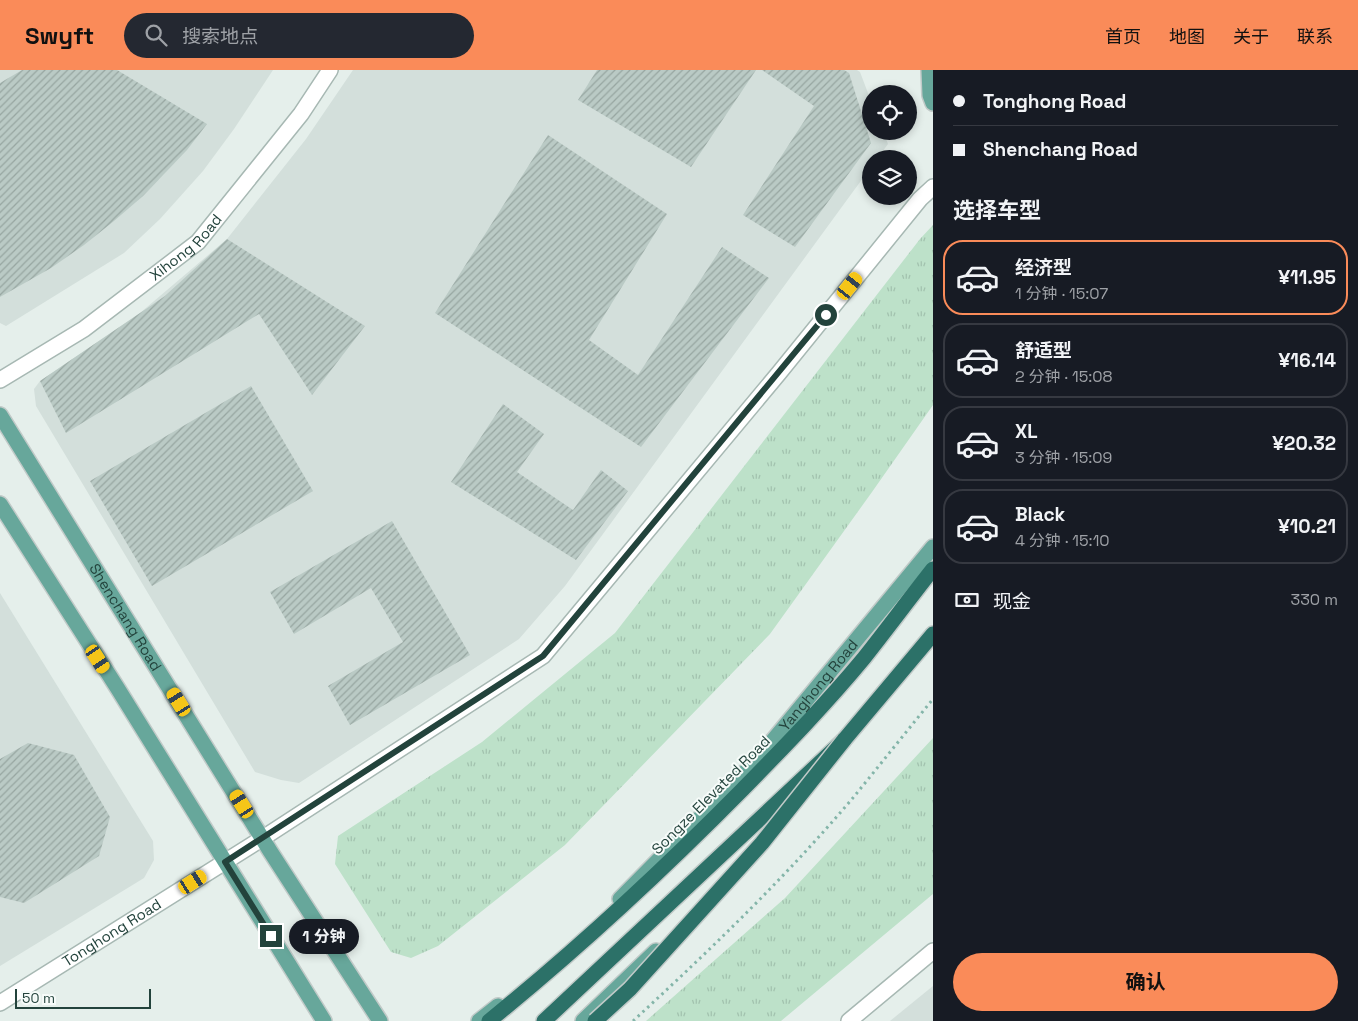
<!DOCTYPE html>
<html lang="zh">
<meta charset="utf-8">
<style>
:root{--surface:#171b24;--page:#242831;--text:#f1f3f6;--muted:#9ea1a6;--line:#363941;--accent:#fa8b59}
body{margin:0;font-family:"Space Grotesk","Noto Sans SC",sans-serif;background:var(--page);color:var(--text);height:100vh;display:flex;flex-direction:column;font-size:19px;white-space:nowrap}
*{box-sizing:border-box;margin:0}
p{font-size:16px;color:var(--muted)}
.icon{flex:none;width:28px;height:28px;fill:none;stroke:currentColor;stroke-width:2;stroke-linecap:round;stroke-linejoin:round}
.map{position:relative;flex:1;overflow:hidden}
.side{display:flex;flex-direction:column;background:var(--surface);width:425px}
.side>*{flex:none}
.top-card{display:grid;align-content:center;height:110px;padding:0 20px;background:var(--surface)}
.controls{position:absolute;left:862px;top:15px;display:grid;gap:10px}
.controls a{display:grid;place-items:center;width:55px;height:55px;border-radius:50%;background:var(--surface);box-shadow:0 2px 8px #0003;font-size:25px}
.scale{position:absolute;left:15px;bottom:12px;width:136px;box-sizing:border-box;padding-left:5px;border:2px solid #23433c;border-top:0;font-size:14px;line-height:18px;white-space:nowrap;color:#23433c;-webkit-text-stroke:4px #f6fbf9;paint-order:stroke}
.end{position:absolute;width:22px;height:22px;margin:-11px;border:6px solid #23433c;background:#fff;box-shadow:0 0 0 2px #fff}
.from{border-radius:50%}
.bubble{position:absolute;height:35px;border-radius:18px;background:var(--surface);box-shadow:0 2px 8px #0003;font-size:16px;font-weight:700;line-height:35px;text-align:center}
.car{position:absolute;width:15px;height:30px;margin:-15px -8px;border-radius:6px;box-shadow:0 0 4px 1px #0007;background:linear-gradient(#f5c518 24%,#345 0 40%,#f5c518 0 76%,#345 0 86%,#f5c518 0)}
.top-card b{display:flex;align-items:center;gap:18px;height:48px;font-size:19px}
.top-card b+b{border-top:1px solid var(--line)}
.top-card i{width:12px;height:12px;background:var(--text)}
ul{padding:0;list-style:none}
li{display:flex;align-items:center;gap:15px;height:75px;margin:0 10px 8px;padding:0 10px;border:2px solid var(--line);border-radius:20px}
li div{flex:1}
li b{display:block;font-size:19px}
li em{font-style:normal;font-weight:700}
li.current{border-color:var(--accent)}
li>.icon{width:45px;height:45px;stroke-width:1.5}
h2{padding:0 20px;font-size:22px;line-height:60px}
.pay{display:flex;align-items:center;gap:12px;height:55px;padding:0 20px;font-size:19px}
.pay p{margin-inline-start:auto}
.cta{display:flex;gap:10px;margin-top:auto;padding:10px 20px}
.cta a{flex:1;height:58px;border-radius:30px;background:var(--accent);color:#111;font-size:20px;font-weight:700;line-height:58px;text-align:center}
header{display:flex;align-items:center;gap:30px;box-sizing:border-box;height:70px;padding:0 25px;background:var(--accent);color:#111}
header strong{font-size:24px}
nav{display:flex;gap:28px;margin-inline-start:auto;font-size:18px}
.search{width:350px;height:45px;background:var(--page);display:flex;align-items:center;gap:12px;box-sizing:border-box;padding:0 18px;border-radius:28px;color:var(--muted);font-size:19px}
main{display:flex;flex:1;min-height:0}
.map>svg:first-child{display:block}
.built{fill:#d3dfdb}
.grass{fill:url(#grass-tufts)}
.building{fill:url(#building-hatch)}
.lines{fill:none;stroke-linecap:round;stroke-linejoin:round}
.minor-casing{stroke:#a7b8b3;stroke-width:18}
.major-casing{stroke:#c1cac8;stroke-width:18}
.highway-casing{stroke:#c1cac8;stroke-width:18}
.path{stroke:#84b5a9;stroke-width:3;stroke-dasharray:2.5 4;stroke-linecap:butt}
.minor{stroke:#fff;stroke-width:15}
.major{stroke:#67a79b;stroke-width:15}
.highway{stroke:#2c7168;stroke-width:15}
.highway-bridge-casing{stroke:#c1cac8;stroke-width:18;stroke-linecap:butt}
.highway-bridge{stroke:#2c7168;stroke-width:15}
.route{stroke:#23433c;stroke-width:6}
.labels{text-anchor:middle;stroke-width:4;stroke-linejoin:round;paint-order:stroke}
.street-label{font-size:15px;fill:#23433c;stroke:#f6fbf9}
</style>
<header>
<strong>Swyft</strong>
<div class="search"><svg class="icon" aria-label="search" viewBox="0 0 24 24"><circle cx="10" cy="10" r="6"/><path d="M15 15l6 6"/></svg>搜索地点</div>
<nav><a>首页</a><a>地图</a><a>关于</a><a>联系</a></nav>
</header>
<main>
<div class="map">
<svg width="933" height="951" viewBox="0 0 933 951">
<defs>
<pattern id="grass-tufts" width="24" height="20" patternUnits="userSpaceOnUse" patternTransform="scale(1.25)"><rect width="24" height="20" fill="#bde1c9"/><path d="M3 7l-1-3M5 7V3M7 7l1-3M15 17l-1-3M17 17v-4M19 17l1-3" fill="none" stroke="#a2c2ae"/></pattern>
<pattern id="building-hatch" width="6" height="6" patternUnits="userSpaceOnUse" patternTransform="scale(1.25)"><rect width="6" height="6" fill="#bacac5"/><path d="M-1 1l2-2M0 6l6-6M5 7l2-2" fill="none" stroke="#97a6a1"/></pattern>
</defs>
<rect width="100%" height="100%" fill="#e5efeb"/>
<g class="built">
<path d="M0 0H273L234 59 203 101 160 149 124 183 6 256 0 253Z"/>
<path d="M353 0H857L860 2 871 31V61H883L888 74 877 89H871V97L565 516 519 569 299 713 281 710 255 702 36 336 34 319 40 311 140 243 227 169 306 69Z"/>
<path d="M0 523 153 771 154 790 144 808 0 896Z"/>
<path d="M933 916V951H890Z"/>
</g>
<g class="grass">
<path d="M933 155V335L872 422 770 564 565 775 438 876 411 888 391 882 335 794 338 766 482 672 615 563 920 169Z"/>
<path d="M933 668V824L781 951H646L785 828Z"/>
</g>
<g class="building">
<path d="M22 0H117L207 54 187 80 143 126 114 151 84 175 51 198 0 227V13Z"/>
<path d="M597 0H756L691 97 578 30Z"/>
<path d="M762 0H844L849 3 871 73 795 177 743 145 814 36Z"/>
<path d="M548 65 667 144 589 270 638 305 722 177 769 208 641 377 435 243Z"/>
<path d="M227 169 365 256 312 325 259 244 66 363 40 311 165 226Z"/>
<path d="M251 316 313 421 152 516 90 411Z"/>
<path d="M503 334 544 364 517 402 573 440 601 400 628 421 576 490 451 412Z"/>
<path d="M392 451 470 585 350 655 328 616 403 572 371 518 294 564 270 522Z"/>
<path d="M28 673 74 685 110 747 99 786 24 833 0 827V689Z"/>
</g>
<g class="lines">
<defs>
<g id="minor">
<path id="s1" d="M0 310 84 259 198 172 301 44 330 0"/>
<path id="s2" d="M0 933 263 768 543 586 779 303 920 129 933 117"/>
<path d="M849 951 933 881"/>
</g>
<g id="major">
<path d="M929 0 930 25 933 33"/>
<path id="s3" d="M0 345 270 781 380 951"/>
<path d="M0 434 118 619 324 951"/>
<path id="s4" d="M620 829 756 691 933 477"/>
<path d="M479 951 498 936"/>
<path d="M583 951 656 881"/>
</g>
<g id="highway">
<path d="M489 951C578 879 662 801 743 719 784 677 826 634 864 588 887 559 910 528 933 499"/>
<path d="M544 951 844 670 933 564"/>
</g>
</defs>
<use href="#minor" class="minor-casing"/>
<use href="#major" class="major-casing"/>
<use href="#highway" class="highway-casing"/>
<path class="path" d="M633 951C709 881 785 808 852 729 879 696 906 662 933 629"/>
<use href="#minor" class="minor"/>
<use href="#major" class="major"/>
<use href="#highway" class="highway"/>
<defs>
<path id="highway-bridge" d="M595 951 630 919 762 773 844 670"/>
</defs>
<use href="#highway-bridge" class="highway-bridge-casing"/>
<use href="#highway-bridge" class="highway-bridge"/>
</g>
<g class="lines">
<path class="route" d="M271 866 225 792 543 586 826 245"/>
</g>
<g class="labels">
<g class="street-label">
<text dy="5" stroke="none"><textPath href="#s1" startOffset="229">Xihong Road</textPath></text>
<text dy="5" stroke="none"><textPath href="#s3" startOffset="238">Shenchang Road</textPath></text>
<text dy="5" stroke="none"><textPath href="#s4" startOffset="292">Yanghong Road</textPath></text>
<text transform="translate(711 725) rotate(-45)" y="5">Songze Elevated Road</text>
<text dy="5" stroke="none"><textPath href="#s2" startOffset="132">Tonghong Road</textPath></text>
</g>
</g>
</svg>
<div class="controls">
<a><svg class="icon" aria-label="locate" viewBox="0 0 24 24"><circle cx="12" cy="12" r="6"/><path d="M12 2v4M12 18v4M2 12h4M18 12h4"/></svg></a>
<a><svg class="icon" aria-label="layers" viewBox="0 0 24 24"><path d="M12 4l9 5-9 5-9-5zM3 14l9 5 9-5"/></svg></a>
</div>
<div class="scale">50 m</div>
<i class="end from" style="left:826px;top:245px"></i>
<i class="end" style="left:271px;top:866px"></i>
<div class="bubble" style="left:289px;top:849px;width:70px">1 分钟</div>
<i class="car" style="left:850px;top:216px;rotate:39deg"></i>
<i class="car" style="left:98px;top:589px;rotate:147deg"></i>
<i class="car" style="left:179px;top:632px;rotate:328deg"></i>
<i class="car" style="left:242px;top:734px;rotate:328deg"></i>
<i class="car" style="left:193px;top:812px;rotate:58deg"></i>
</div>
<section class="side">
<div class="top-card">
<b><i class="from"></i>Tonghong Road</b>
<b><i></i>Shenchang Road</b>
</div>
<h2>选择车型</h2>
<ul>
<li class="current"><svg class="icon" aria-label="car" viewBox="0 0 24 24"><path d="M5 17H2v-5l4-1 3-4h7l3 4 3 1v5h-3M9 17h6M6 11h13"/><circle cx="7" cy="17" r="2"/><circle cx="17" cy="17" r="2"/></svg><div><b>经济型</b><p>1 分钟 · 15:07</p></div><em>¥11.95</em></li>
<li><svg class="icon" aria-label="car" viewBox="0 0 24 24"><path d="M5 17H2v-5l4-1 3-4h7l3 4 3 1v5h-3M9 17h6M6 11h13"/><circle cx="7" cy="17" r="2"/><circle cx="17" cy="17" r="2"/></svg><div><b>舒适型</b><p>2 分钟 · 15:08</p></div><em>¥16.14</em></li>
<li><svg class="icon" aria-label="car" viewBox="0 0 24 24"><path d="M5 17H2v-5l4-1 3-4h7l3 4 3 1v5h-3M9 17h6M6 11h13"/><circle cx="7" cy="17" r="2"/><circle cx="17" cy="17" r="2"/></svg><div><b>XL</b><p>3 分钟 · 15:09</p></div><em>¥20.32</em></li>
<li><svg class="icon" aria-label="car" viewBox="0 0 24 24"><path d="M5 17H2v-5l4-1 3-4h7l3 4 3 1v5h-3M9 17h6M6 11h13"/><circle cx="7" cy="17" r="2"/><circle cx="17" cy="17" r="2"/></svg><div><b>Black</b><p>4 分钟 · 15:10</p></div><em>¥10.21</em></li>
</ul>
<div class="pay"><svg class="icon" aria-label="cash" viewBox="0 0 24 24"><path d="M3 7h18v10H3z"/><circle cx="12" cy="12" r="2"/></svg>现金<p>330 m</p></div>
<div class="cta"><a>确认</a></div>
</section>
</main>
